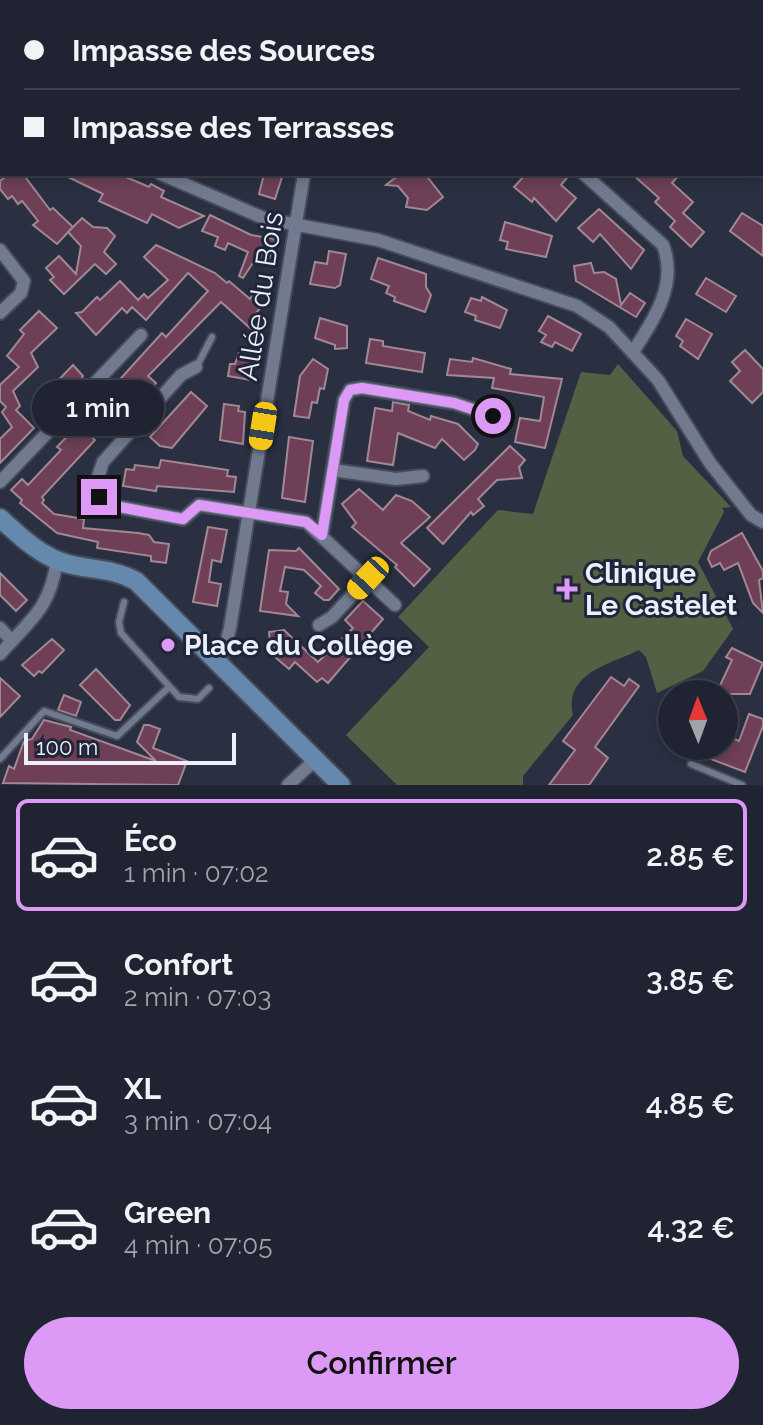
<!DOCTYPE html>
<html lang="fr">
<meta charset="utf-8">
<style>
:root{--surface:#202432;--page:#282c3a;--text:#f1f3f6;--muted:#a2a4ac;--line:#3d414d;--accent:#dc99f5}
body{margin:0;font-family:Raleway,sans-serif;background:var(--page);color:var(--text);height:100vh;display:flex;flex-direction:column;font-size:30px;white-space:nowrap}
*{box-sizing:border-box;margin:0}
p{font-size:26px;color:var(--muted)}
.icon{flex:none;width:44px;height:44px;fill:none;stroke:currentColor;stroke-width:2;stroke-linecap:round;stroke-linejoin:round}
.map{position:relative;height:785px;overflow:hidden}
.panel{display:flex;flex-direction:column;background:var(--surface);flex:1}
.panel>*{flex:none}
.hud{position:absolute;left:0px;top:0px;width:764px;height:176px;box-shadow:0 4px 12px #0003,0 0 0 2px var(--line);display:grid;align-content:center;height:176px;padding:0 24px;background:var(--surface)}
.needle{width:52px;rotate:359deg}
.tools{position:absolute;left:658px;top:680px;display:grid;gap:16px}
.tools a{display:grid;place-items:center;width:80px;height:80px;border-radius:50%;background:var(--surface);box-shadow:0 4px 12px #0003,0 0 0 2px var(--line);font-size:40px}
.scale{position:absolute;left:24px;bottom:20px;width:212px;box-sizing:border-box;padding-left:8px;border:4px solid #eaeffb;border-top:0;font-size:22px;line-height:28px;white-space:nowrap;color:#eaeffb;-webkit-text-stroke:6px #202638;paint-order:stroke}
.end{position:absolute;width:36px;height:36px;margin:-18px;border:10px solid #dc99f5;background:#111;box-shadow:0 0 0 4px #111}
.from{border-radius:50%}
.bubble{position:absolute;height:56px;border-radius:28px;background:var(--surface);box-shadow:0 4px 12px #0003,0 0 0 2px var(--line);font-size:26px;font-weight:600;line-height:56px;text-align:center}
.car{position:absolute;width:24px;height:48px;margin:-24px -12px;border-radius:10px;box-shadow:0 0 6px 2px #0007;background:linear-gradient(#f5c518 24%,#345 0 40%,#f5c518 0 76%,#345 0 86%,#f5c518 0)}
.hud b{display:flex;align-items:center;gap:28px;height:76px;font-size:30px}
.hud b+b{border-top:2px solid var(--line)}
.hud i{width:20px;height:20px;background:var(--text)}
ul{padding:14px 0 0;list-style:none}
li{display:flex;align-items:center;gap:24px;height:112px;margin:0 16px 12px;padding:0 8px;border:4px solid transparent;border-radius:12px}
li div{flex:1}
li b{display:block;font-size:30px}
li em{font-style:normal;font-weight:600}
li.selected{border-color:var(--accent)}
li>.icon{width:72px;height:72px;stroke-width:1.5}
.action{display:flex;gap:16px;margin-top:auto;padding:16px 24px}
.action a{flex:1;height:92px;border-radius:48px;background:var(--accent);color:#111;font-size:32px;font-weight:600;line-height:92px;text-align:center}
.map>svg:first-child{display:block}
.green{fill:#546044}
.building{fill:#6e3f56;stroke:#a18893;stroke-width:2}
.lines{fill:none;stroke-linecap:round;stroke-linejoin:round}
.lane-casing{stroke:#464c5b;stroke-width:10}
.street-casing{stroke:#464c5b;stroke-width:16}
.secondary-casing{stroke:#464c5b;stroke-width:22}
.lane{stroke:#727a8f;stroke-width:6}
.street{stroke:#727a8f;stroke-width:12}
.secondary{stroke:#6489ac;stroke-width:18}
.route{stroke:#dc99f5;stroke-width:10}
.poi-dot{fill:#dc99f5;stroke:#202638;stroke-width:3}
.labels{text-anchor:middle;stroke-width:6;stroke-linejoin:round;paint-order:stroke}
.street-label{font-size:28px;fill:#eaeffb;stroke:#202638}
.poi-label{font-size:28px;font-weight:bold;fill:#eaeffb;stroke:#202638;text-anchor:start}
</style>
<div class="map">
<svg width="763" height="785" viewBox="0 0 763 785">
<rect width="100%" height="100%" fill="#2a3042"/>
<path class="green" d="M618 364 677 431 683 456 731 507 722 508 724 512 698 562 733 629 703 671 657 693 646 657 639 650C611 664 563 673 573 715L523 776V785H397L346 735 429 647 398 617 498 510 533 514 581 372 610 375Z"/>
<g class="building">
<path d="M9 174H23L50 210 53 208 73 227 57 244 33 225 38 221 22 201 18 204 12 196 8 199 0 189V181Z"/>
<path d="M62 174H119L149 187 151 184 164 191 161 197 204 216 179 228 152 214 147 223 99 201 103 194Z"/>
<path d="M264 174H283L275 199 259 194Z"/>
<path d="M400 174H425L443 197 427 210 406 207 408 198 398 186 386 185Z"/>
<path d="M526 174H570L561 185 576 198 556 221 534 198 532 202 514 187Z"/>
<path d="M632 174H680L672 183 693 202 683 213 704 232 691 247 670 227 675 221 655 202 659 198Z"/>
<path d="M599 209 644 250 631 269 600 234 593 242 578 228Z"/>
<path d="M742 213 763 226V256L730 231Z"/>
<path d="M210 215 251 235 275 239 269 260 256 258 243 278 239 276 248 252 228 243 225 250 215 246 218 237 202 231Z"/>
<path d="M82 218 93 227 107 228 115 236 104 252 116 264 106 274 95 264 64 294 50 280 54 277 46 268 59 256 76 274 81 246 68 232Z"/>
<path d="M505 222 552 236 546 257 506 249 508 242 500 240Z"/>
<path d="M156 245 215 273 227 283 229 281 250 299 252 296 263 305 256 313 259 320 251 329 221 302 148 376 156 383 121 420 108 409 101 417 93 409 162 333 166 337 208 291 188 273 146 320 132 307 127 313 122 308 96 335 76 313 82 312 97 297 100 300 120 281 138 300 144 294 148 298 168 280 144 257Z"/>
<path d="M329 251 346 254 340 285 335 288 310 284 315 262 327 264Z"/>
<path d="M378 258 426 274V287L431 295 425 312 394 301 395 297 386 293 389 286 371 279Z"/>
<path d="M591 263 594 273 604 272 616 279 621 305 630 293 645 303 636 317 576 281 574 266Z"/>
<path d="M706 278 736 296 726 312 696 294Z"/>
<path d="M482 297 507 310 500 328 475 320 476 316 465 312 471 298 481 301Z"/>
<path d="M39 311 57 328 31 353 38 367 13 391 20 406 16 410 34 428 0 463V439L12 427 2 412 6 407 0 401V385L19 367 7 356 24 334 20 330Z"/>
<path d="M548 316 581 334 572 351 555 342 552 347 541 342 546 335 539 331Z"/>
<path d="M320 318 347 326V348L335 349V345L315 338Z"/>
<path d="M686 319 712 334 698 359 680 346 683 341 676 336Z"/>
<path d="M370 339 383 341V346L425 353 422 372 366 363Z"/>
<path d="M241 347 255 349 251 380 228 376 230 364H235Z"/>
<path d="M745 350 763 369V392L752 403 730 381 740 371 732 362Z"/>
<path d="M473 358 511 369 510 374 562 379 545 448 515 442 520 418 540 421 544 397 492 388 494 378 447 375 450 359 472 362Z"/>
<path d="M313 359 328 369 324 389 320 388 317 403 312 402 309 418 294 416 300 376Z"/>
<path d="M73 365 83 376 73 393 59 403 47 392Z"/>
<path d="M191 392 207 406 172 448 160 446 150 437Z"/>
<path d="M393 402 409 405 408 411 430 420 431 416 458 424 478 444 475 450 464 460 442 439 435 448 398 433 393 465 367 461 375 408 392 411Z"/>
<path d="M224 404 239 406 238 411 245 412 243 444 220 440Z"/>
<path d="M78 425 95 440 42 497 44 500 42 503 54 514 84 519 83 528 138 533 149 535 154 542 169 544 166 563 151 561V556L97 548 98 542 57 533 20 503 22 500 11 490 22 479 28 485 61 450 57 447Z"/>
<path d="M289 437 313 441 305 502 282 498Z"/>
<path d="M510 446 525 460 519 467 522 478 497 480 478 499 484 506 473 515 471 512 443 544 427 528Z"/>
<path d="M161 460 228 470 227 476 236 477 234 492 157 486 156 491 123 486 126 469 134 470 135 465 159 468Z"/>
<path d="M359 489 383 510 396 495 412 501 430 517 401 543 430 569 414 586 395 567 397 565 352 527 356 523 342 504Z"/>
<path d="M208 527 227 530 221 562 212 560 209 582 221 584 217 606 193 602Z"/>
<path d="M742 533 763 571V578L759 580 763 613 753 603 738 563 724 570 720 563 712 567 708 559 711 551Z"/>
<path d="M299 548 339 589 329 600H324L315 593 321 586 304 570 285 567 280 591 288 592 286 604 298 616 260 611 269 550 296 551Z"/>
<path d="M0 573 27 600 16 611 0 595Z"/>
<path d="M363 601 383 619 328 683 322 678 317 682 295 662 289 669 275 657 280 652 270 643 269 632 284 630 318 662 353 628 345 620Z"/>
<path d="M52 639 64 650 42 673 39 671 34 676 22 665Z"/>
<path d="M732 648 763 663 750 694H716L732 660 726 657Z"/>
<path d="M96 669 130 705 120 720H115L80 685Z"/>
<path d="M611 677 624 686 629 679 639 686 595 747 608 758 589 785H549L575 750 563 741Z"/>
<path d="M0 678 20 696 0 717Z"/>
<path d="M64 695 81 702 76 716 58 710Z"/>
<path d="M749 714 763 719V726L745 772 679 747 724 746V735L739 741Z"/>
<path d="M44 720 71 727 70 730 156 761 137 742 144 725H149L160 729 153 748 187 761 178 785 3 783 9 766 14 769 24 741 32 739Z"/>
</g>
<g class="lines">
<defs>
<g id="lane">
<path d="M197 366 212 337"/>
<path d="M124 602 119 622 121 633 179 697 198 699 209 688"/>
<path d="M0 759 44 711 117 736 169 687"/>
<path d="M691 764 742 785"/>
</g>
<g id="street">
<path d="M140 0 143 2"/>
<path d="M235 2 239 0"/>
<path d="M469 2 474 0"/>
<path d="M762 95H763"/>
<path d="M0 163 2 161"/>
<path d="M161 174 266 219 378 240 577 306 609 327 658 380 710 463 751 515 763 522"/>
<path d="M584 174 663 245C678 285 654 319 633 352"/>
<path d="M0 250 24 281 21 293 0 313"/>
<path d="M196 367 181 375 103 462 96 483 99 497 109 505 183 519 199 505 306 522 395 605"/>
<path d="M333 470 396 479 423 476"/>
<path d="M0 482 141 335"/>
<path d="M322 535 344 400 350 390 362 388 454 403 493 416"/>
<path d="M319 625 332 617 368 578"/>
<path d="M0 628 12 641"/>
<path d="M0 654C31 619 50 609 57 560"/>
<path d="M217 659 224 652 230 628 304 174"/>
<path d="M288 785 315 760"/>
</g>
<path id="secondary" d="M0 518C20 536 41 557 68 564 92 570 115 569 136 581L341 785"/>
</defs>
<use href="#lane" class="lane-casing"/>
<use href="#street" class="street-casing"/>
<use href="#secondary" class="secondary-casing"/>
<use href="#lane" class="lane"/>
<use href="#street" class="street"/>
<use href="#secondary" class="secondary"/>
</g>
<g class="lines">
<path class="route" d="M99 497 109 505 183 519 199 505 306 522 322 535 344 400 350 390 362 388 454 403 493 416"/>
</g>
<g class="poi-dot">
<path d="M563 577h8v8h8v8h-8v8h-8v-8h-8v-8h8z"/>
<circle cx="168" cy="645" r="8"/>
</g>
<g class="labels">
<g class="street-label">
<text transform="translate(260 296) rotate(-81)" y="10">Allée du Bois</text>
</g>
<g class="poi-label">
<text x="585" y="583">Clinique<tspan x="585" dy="32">Le Castelet</tspan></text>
<text x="184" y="655">Place du Collège</text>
</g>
</g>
</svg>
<div class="tools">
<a><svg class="needle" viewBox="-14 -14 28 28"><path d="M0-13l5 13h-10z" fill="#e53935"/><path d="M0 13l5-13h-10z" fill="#a2a4ac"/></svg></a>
</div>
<div class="scale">100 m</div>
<i class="end from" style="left:493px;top:416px"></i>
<i class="end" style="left:99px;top:497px"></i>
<div class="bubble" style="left:32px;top:380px;width:132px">1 min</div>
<i class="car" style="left:263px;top:426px;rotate:189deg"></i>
<i class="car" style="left:368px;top:578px;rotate:223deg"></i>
<div class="hud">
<b><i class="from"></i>Impasse des Sources</b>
<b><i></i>Impasse des Terrasses</b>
</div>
</div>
<section class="panel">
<ul>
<li class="selected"><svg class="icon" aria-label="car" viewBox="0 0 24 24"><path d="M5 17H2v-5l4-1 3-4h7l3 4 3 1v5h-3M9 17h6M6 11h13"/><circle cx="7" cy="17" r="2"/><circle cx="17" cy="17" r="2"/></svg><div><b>Éco</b><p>1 min · 07:02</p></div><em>2.85 €</em></li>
<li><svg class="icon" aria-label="car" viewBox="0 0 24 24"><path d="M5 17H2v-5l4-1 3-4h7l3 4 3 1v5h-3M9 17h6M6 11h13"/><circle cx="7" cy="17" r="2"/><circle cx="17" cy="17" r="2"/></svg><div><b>Confort</b><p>2 min · 07:03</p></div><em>3.85 €</em></li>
<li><svg class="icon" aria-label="car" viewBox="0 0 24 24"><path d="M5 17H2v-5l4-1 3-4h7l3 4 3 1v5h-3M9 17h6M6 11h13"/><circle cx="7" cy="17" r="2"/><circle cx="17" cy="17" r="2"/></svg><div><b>XL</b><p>3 min · 07:04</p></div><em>4.85 €</em></li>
<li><svg class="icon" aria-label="car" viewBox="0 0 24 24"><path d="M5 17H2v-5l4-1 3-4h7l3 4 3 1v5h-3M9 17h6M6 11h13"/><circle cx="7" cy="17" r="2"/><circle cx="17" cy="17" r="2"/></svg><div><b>Green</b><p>4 min · 07:05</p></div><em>4.32 €</em></li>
</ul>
<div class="action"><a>Confirmer</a></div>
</section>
